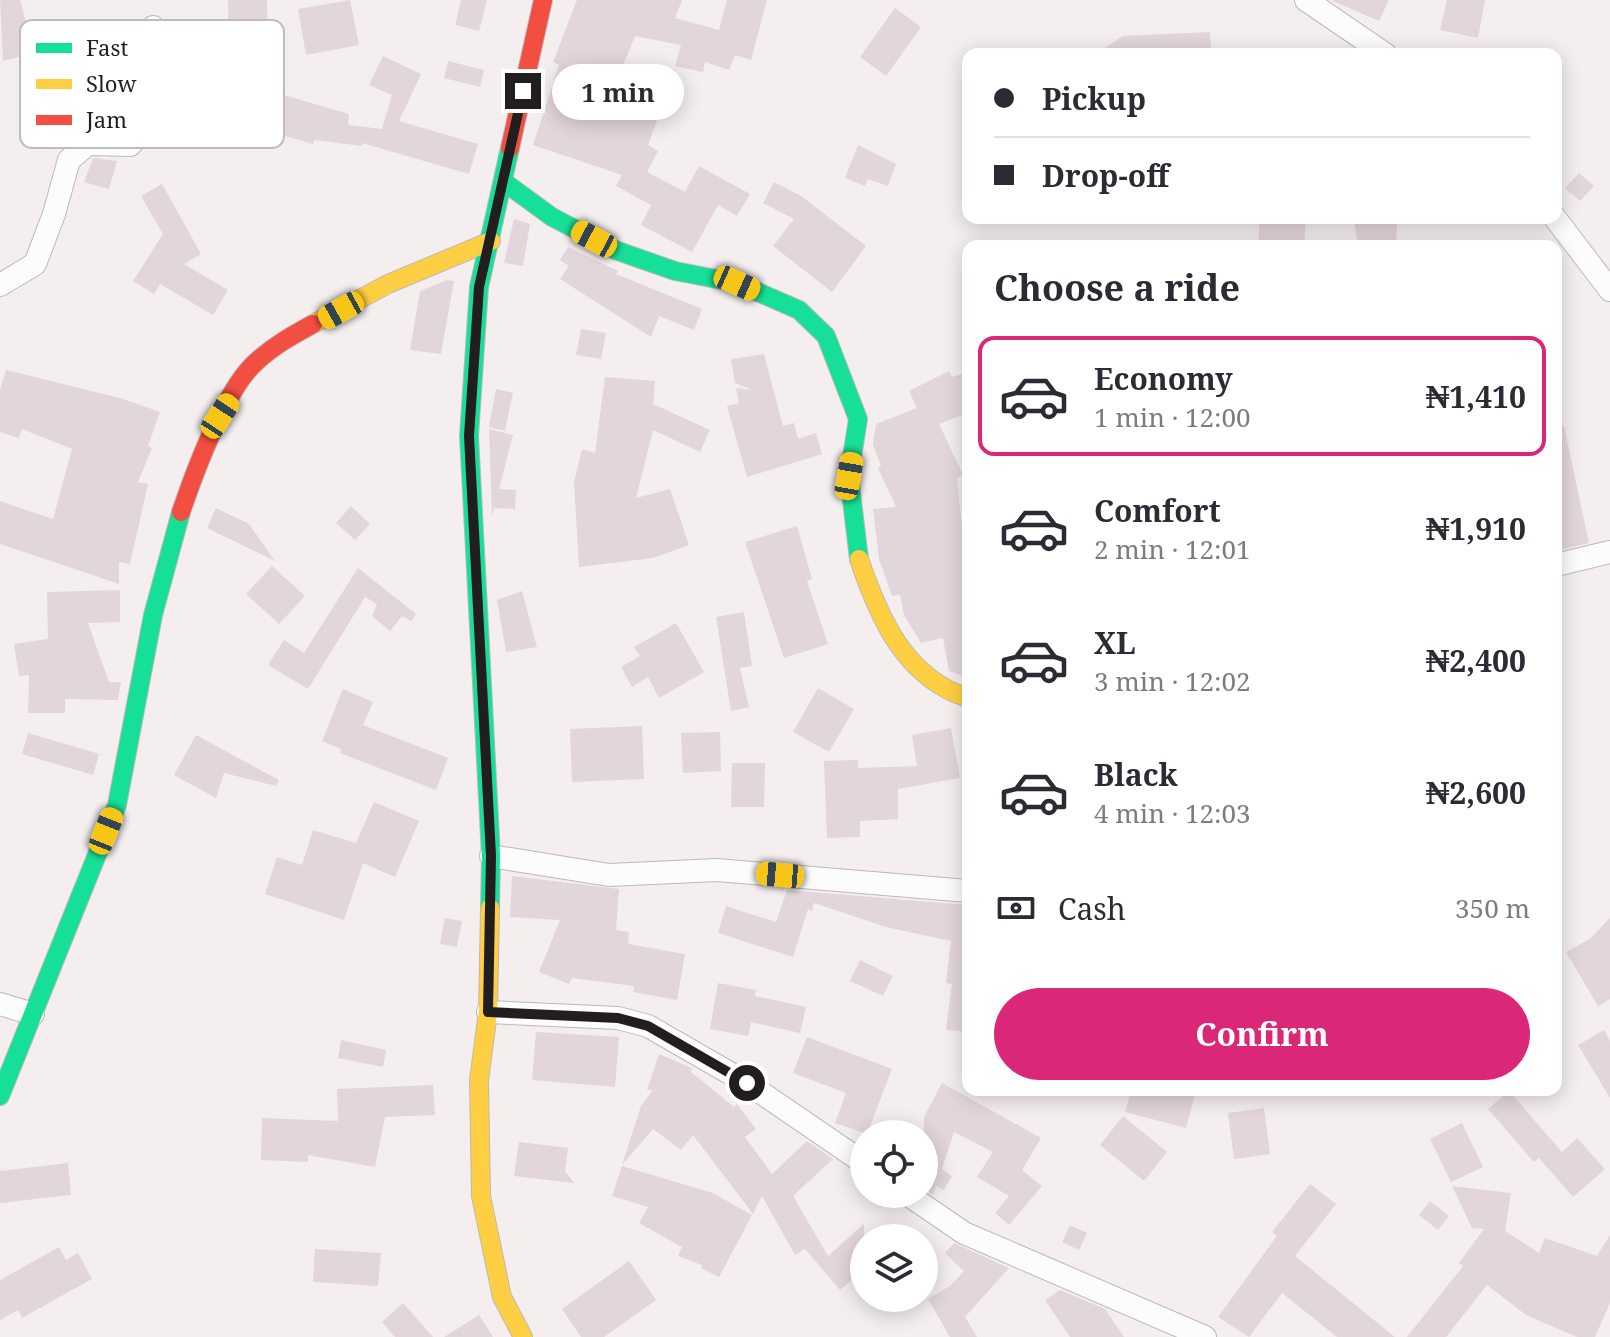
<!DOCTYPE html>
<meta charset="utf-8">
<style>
:root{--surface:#fff;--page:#f2f2f3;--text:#2b2b33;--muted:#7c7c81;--line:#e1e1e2;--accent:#db2777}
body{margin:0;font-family:"Noto Serif",serif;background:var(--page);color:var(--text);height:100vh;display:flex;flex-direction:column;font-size:30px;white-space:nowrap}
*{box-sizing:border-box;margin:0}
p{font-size:26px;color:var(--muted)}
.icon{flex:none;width:44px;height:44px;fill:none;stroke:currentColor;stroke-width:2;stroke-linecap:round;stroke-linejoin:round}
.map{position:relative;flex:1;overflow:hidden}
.drawer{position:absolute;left:962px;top:240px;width:600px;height:856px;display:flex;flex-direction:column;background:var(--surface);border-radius:16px;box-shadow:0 4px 20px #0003}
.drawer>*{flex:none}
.top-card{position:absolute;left:962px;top:48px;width:600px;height:176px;border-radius:16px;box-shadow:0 4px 20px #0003;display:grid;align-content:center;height:176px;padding:0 32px;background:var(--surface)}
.controls{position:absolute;left:850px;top:1120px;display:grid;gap:16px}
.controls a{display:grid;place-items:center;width:88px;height:88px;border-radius:50%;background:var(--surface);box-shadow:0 4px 20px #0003;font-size:40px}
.end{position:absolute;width:36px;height:36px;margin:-18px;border:10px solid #221e1f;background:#fff;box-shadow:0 0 0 4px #fff}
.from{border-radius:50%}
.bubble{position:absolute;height:56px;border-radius:28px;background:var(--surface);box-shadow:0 4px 20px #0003;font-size:26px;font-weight:700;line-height:56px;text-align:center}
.car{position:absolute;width:24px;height:48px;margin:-24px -12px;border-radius:10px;box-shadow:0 0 6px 2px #0007;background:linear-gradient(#f5c518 24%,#345 0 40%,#f5c518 0 76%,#345 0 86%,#f5c518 0)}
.top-card b{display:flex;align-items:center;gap:28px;height:76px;font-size:30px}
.top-card b+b{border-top:2px solid var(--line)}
.top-card i{width:20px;height:20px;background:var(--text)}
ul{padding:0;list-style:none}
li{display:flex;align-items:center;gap:24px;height:120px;margin:0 16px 12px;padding:0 16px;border:4px solid transparent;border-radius:16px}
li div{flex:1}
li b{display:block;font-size:30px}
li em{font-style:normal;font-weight:700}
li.selected{border-color:var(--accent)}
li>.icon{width:72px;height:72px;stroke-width:1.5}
h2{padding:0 32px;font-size:36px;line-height:96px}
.pay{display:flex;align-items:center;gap:20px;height:88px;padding:0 32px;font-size:30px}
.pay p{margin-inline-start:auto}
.primary-button{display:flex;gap:16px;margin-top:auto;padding:16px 32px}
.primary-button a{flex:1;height:92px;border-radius:48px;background:var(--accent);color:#fff;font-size:32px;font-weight:700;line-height:92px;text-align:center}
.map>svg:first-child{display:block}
.building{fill:#e3d5dc}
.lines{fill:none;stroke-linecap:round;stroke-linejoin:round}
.street-casing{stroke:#bdb8b9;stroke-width:24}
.fast-casing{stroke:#bdb8b9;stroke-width:20}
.slow-casing{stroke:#bdb8b9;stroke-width:20}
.jam-casing{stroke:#bdb8b9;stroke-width:20}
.street{stroke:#fdfcfd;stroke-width:22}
.fast{stroke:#16e098;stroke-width:18}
.slow{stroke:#ffcf43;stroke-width:18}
.jam{stroke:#f24e42;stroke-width:18}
.route{stroke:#221e1f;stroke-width:10}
.key{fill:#fff;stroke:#bdbcbc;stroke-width:2}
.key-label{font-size:22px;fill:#221e1f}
</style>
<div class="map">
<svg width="1610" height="1337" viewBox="0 0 1610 1337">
<rect width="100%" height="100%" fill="#f4eeef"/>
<g class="building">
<path d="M0 0H20L34 53 3 61Z"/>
<path d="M228 0H267L268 46 229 47Z"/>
<path d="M350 0 359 45 306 55 298 9Z"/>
<path d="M461 0H487L479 31 455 25Z"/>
<path d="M577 0H682L675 18 719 30 727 0H767L751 60 735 55 729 70 705 62 703 72 675 66 681 45 635 36 619 76 667 93 648 145 658 151 647 172 685 192 699 166 750 194 737 216 718 205 692 252 641 225 651 205 616 186 622 175 533 145 559 65 553 62Z"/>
<path d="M1331 0H1389L1379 21Z"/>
<path d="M1447 0H1485L1478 38 1440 30Z"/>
<path d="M895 8 921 27 886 76 860 57Z"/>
<path d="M1210 32 1211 54H1096L1123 36Z"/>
<path d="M383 56 421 74 399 121 478 144 469 174 362 143V146L314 140 313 144 164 101 175 63 349 114 348 125 382 129 392 95 369 85Z"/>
<path d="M448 61 484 70 480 87 444 78Z"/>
<path d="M858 145 896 164 888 186 868 179 865 186 845 178Z"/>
<path d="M93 158 117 161 109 189 84 182Z"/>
<path d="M1579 173 1594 186 1580 201 1565 188Z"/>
<path d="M774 182 801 196 866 246 832 292 773 246 794 219 763 203Z"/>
<path d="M162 184 201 254 184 264 228 290 213 315 160 284 154 294 133 281 163 234 141 196Z"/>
<path d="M1260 218H1306L1304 246H1258Z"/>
<path d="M1354 218H1397L1396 246H1358Z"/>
<path d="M514 219 530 224 523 266 504 263Z"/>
<path d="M568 247 618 271 616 274 702 309 694 330 659 316 651 337 560 279 569 266 560 260Z"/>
<path d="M447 280 454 281 441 354 410 350 420 291Z"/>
<path d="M581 329 606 333 601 359 576 355Z"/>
<path d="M764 354 783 426 794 423 798 439 816 433 822 454 747 477 727 406 739 403 736 388 752 390 735 383 731 359Z"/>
<path d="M6 370 120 398 160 412 148 446 152 448 138 482 148 484 130 564 119 562V584L0 544V501L53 519 72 449 22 429 19 438 0 432V390Z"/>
<path d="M949 371 952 377 968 372V413L939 424 963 475 957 478 962 529 968 528V678L949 671 943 638 921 643 904 615 900 595 892 596 879 559 873 509 896 507 878 468 881 466 873 445 876 424 917 408 909 391Z"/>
<path d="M605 377 655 381 653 404 710 430 700 452 653 430 636 498 670 489 689 545 653 558 579 567 574 482 582 449 595 453Z"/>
<path d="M496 389 513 393 505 431 489 427Z"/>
<path d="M1564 426 1589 543 1556 551V427Z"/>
<path d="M489 429 513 435 499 489 516 490 515 509 494 508 492 516Z"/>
<path d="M351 506 370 524 355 540 336 523Z"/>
<path d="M216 508 249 524 275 561 207 528Z"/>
<path d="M797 526 812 579 807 581 828 644 784 658 745 542Z"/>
<path d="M272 566 305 596 279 624 246 594Z"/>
<path d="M358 568 416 614 411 621 402 616 390 631 372 616 377 604 365 597 308 689 268 665 284 640 304 653Z"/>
<path d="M120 590V622L88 623 109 682H121L118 700 65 699V713H28L29 675 19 676 14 644 48 639 47 592Z"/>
<path d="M522 591 537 647 506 652 497 600Z"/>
<path d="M744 612 752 666 740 668 749 707 731 711 716 617Z"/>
<path d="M676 623 704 672 659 698 648 677 632 687 621 667 640 656 634 647Z"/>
<path d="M818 688 854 709 829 752 793 732Z"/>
<path d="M343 689 373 702 363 725 448 758 436 790 340 753 341 749 322 741Z"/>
<path d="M642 726 644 779 572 782 570 729Z"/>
<path d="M951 728 960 778 898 789V819L860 821V837L827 838 824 761 858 760V768L917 766 912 735Z"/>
<path d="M720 732 721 771 683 773 681 733Z"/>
<path d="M28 733 99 754 93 775 22 754Z"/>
<path d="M196 735 279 780 276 786 224 773 216 798 174 775Z"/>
<path d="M732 763H765L764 807H731Z"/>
<path d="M374 802 419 821 395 877 363 863 344 920 265 894 277 857 302 865 313 830 356 843Z"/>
<path d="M512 876 619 889 616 930 629 932 628 944 685 954 677 1000 633 992 634 986 572 978 569 984 539 972 560 920 510 917Z"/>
<path d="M787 890 968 905V1032L946 1030 952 984 946 983 951 941 886 927 814 903 812 911 808 909 793 957 718 933 726 906 776 922Z"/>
<path d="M445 918 462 921 457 947 440 944Z"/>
<path d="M1610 918V999L1598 1006 1566 952 1591 938Z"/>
<path d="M860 960 893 976 883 996 850 981Z"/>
<path d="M718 983 756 990 755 996 806 1007 800 1033 751 1022 748 1036 710 1029Z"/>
<path d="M1604 1030 1610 1041V1098L1578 1045Z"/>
<path d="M536 1032 619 1037 615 1087 532 1080Z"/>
<path d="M807 1037 892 1069 867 1134 835 1123 846 1093 793 1073Z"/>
<path d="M341 1040 386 1050 383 1067 338 1058Z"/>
<path d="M659 1054 692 1068 691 1072 734 1107 737 1104 756 1129 745 1137 772 1174 807 1141 833 1159 793 1196 828 1256 864 1224V1269L840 1290 805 1249 795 1255 762 1196 753 1214 693 1135 681 1150 653 1129 622 1165 641 1106 653 1090H647Z"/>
<path d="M942 1083 1041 1138 1022 1170 1042 1186 1009 1225 995 1213 1009 1196 977 1177 993 1152 954 1132 942 1169 952 1176 944 1190 936 1186 933 1195 924 1189V1117Z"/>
<path d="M433 1085 435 1115 385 1117 375 1167 308 1155V1162L261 1160 262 1118 338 1121 337 1089Z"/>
<path d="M1131 1090H1196L1186 1128 1125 1112Z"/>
<path d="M1509 1091 1562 1152 1577 1138 1605 1169 1573 1197 1539 1158 1534 1162 1488 1109Z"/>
<path d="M1264 1108 1270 1154 1234 1159 1228 1113Z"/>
<path d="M1123 1116 1167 1152 1144 1181 1100 1145Z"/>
<path d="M1462 1123 1483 1167 1451 1182 1430 1139Z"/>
<path d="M519 1142 568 1148 565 1171 574 1183 514 1176Z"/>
<path d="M68 1163 71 1195 0 1203V1171Z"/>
<path d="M622 1166 713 1193 752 1215 719 1277 701 1268 702 1265 678 1256 682 1247 639 1223 648 1207 612 1196Z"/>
<path d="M1310 1184 1336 1204 1295 1256 1395 1337H1337L1282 1293 1249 1337 1218 1317 1277 1236 1272 1232Z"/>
<path d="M1452 1186 1511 1193 1505 1231 1539 1253 1545 1238 1597 1256 1610 1235V1303L1595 1337H1577L1526 1315 1487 1285 1446 1337H1407L1463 1266 1459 1263 1484 1229 1472 1228Z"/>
<path d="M1430 1201 1449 1216 1438 1230 1419 1215Z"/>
<path d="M1070 1225 1087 1233 1079 1250 1062 1242Z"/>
<path d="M954 1243 1009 1268 965 1317 977 1337H950L928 1299 950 1286 964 1271 945 1253Z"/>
<path d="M59 1247 66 1260 78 1253 92 1279 22 1318 18 1310 0 1320V1280Z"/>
<path d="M315 1249 381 1253 378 1286 313 1282Z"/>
<path d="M629 1261 656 1300 604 1337H581L562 1309Z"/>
<path d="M1060 1290 1105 1309 1124 1337H1070L1045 1300Z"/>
<path d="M403 1303 433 1337H395L382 1322Z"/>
<path d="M479 1315 493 1337H444Z"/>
</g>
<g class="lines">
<defs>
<g id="street">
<path d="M1306 0 1385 54"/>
<path d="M1555 218 1610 290"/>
<path d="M0 285 35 264 54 214 69 160 88 144 130 145 149 125 153 27"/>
<path d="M1556 565 1610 552"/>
<path d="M491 856 609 875 717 870 968 891"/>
<path d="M0 1004 33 1014"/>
<path d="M488 1012 618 1018 648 1026 747 1083 864 1163"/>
<path d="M907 1194 964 1233 1205 1337"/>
</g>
<g id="fast">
<path d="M504 182 552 217 615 250 675 271 737 283 799 310 826 336 858 419 849 476 859 559"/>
<path d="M490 908 491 856 469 436 479 287 510 148"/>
<path d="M0 1096 117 805 153 615 181 512"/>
</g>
<g id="slow">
<path d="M313 324 388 284 491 241"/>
<path d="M859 559C879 618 905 678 968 698"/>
<path d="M490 908 488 1012 479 1080 481 1196 502 1297 523 1337"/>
</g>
<g id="jam">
<path d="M510 148 543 0"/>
<path d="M181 512C195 471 225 390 256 362 273 346 293 335 313 324"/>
</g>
</defs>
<use href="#street" class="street-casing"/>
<use href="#fast" class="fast-casing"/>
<use href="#slow" class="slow-casing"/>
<use href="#jam" class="jam-casing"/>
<use href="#street" class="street"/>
<use href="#fast" class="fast"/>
<use href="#slow" class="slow"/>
<use href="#jam" class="jam"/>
</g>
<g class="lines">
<path class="route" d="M523 91 479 287 469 436 491 856 488 1012 618 1018 648 1026 747 1083"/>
</g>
<rect x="20" y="20" width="264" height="128" rx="12" class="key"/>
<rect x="36" y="43" width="36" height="10" fill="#16e098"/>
<rect x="36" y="79" width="36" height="10" fill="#ffcf43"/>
<rect x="36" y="115" width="36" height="10" fill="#f24e42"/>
<g class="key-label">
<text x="86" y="56">Fast</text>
<text x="86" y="92">Slow</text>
<text x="86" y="128">Jam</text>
</g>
</svg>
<div class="controls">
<a><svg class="icon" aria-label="locate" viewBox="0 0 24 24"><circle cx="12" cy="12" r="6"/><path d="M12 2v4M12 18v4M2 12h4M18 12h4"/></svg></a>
<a><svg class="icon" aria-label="layers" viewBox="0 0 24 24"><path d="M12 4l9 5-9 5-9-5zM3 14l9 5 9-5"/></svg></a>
</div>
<i class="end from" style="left:747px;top:1083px"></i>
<i class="end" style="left:523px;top:91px"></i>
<div class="bubble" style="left:552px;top:64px;width:132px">1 min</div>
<i class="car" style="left:594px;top:239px;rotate:298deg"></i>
<i class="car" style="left:737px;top:283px;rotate:114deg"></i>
<i class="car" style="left:341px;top:310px;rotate:241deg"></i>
<i class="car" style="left:220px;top:416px;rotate:33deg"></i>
<i class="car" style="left:849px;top:476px;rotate:10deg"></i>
<i class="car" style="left:106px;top:831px;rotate:22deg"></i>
<i class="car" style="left:780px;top:875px;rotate:275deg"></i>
<div class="top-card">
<b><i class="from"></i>Pickup</b>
<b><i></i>Drop-off</b>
</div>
<section class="drawer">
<h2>Choose a ride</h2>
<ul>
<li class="selected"><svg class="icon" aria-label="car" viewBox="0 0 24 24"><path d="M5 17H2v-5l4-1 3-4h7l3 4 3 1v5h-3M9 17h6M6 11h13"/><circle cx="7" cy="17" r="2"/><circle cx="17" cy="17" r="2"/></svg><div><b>Economy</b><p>1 min · 12:00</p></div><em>₦1,410</em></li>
<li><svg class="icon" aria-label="car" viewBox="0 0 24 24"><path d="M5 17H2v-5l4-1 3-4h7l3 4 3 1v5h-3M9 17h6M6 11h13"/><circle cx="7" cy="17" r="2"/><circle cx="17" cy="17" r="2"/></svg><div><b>Comfort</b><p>2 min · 12:01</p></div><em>₦1,910</em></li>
<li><svg class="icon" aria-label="car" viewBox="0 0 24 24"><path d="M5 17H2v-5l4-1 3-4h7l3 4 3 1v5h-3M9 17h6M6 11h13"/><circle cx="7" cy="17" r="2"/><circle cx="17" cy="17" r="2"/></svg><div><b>XL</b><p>3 min · 12:02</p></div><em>₦2,400</em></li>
<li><svg class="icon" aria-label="car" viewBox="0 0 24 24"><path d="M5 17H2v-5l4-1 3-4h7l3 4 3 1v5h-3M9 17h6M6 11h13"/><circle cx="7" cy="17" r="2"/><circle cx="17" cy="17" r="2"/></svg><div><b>Black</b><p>4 min · 12:03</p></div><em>₦2,600</em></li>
</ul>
<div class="pay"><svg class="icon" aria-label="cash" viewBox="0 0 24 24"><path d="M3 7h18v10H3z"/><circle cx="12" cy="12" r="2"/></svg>Cash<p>350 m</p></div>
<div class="primary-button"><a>Confirm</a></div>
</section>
</div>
